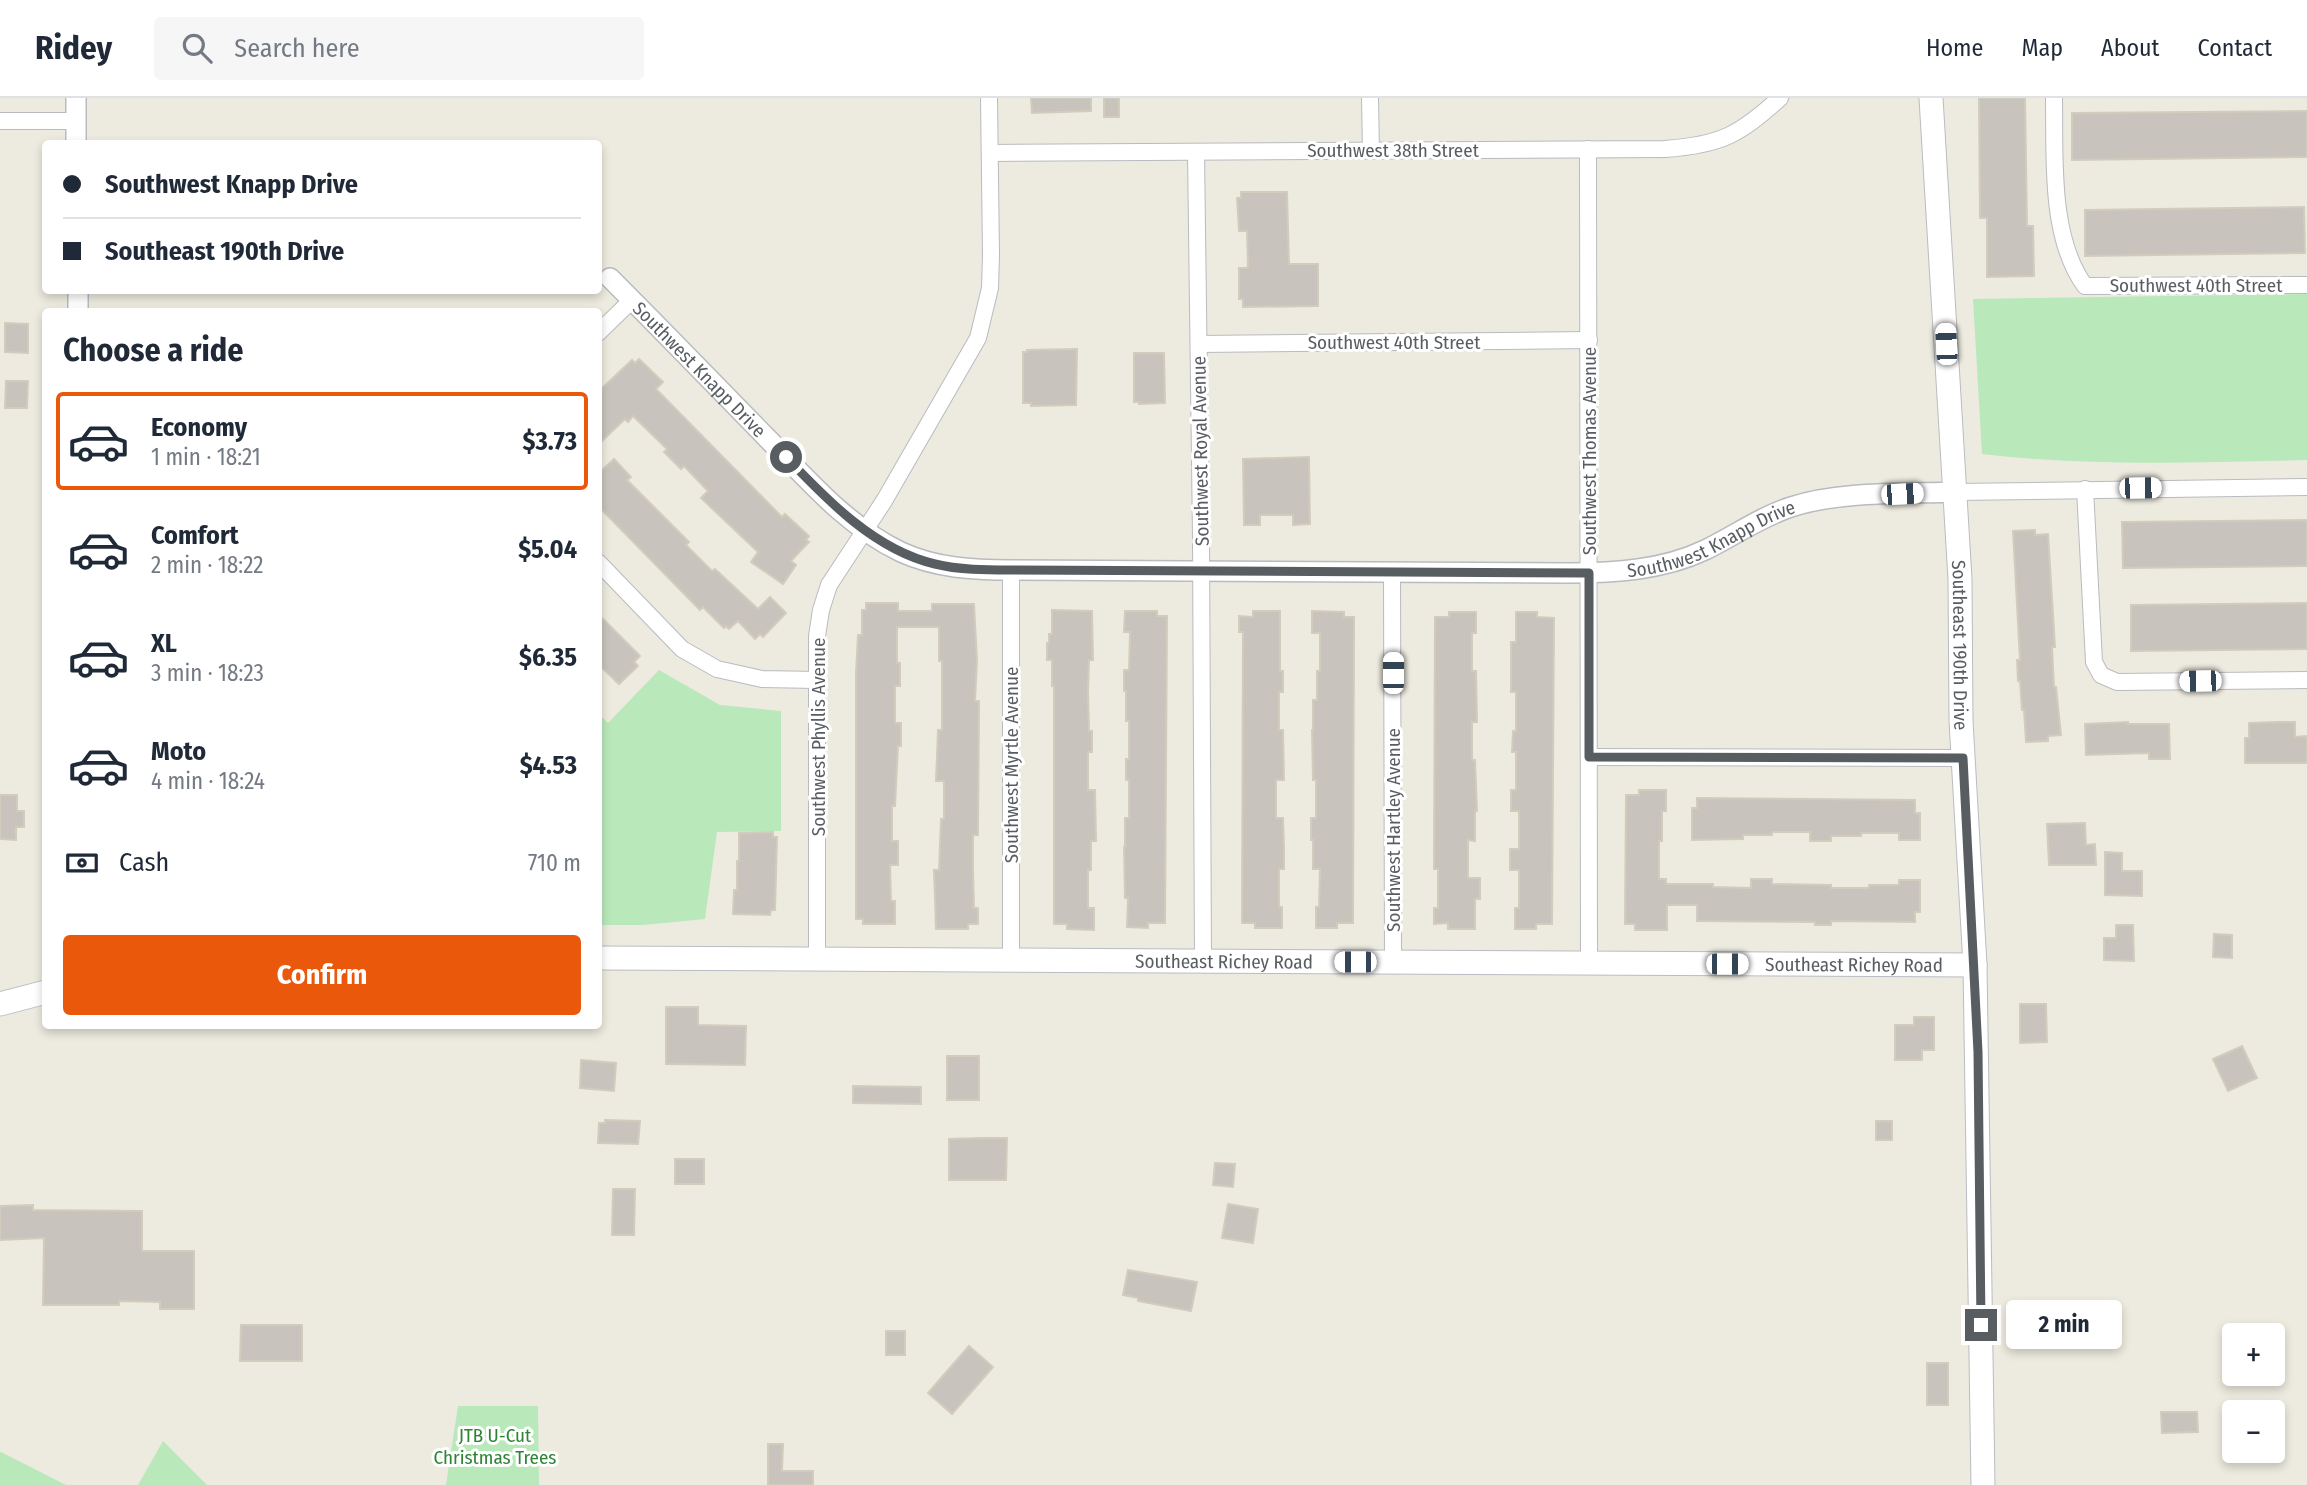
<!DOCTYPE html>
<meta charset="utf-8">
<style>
:root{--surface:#fff;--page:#f6f6f7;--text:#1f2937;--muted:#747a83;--line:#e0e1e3;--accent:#ea580c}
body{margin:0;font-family:"Fira Sans Condensed",sans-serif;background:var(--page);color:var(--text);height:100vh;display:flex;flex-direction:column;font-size:26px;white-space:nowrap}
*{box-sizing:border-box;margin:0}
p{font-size:23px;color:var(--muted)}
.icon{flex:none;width:38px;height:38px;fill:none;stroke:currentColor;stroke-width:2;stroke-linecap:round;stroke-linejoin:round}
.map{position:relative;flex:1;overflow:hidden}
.side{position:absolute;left:42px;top:210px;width:560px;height:721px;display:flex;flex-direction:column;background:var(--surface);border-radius:7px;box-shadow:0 4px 10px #0003}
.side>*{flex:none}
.banner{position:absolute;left:42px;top:42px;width:560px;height:154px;border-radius:7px;box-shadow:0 4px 10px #0003;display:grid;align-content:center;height:154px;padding:0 21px;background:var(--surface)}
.tools{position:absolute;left:2222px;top:1225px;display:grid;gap:14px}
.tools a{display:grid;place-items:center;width:63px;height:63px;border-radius:7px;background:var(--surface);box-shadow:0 4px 10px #0003;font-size:35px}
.end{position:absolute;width:32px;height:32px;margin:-16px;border:9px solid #585d62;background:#fff;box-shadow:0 0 0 4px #fff}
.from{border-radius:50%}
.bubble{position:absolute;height:49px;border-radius:7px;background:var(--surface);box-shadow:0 4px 10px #0003;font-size:23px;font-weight:700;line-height:49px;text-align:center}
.car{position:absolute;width:21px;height:42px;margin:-21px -10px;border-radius:9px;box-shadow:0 0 5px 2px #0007;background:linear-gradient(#fff 24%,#345 0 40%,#fff 0 76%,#345 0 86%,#fff 0)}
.banner b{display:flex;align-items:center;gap:24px;height:66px;font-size:26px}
.banner b+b{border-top:2px solid var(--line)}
.banner i{width:18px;height:18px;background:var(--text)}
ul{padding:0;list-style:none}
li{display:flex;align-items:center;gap:21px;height:98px;margin:0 14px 10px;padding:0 7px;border:4px solid transparent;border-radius:7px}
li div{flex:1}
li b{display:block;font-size:26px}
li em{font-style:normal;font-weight:700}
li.current{border-color:var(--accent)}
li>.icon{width:63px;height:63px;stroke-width:1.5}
h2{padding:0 21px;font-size:32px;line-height:84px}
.pay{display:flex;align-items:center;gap:18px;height:77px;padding:0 21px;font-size:26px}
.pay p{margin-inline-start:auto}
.button{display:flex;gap:14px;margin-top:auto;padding:14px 21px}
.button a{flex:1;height:80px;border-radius:7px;background:var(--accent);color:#fff;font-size:28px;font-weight:700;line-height:80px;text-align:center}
header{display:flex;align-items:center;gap:42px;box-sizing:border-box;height:98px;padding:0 35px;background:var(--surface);border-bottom:2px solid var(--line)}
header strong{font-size:33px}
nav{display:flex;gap:38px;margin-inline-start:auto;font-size:24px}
.search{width:490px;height:63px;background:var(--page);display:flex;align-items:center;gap:18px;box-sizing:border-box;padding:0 24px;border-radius:7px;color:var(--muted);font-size:26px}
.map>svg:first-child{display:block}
.green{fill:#b9e8ba}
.building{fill:#c8c4bd;stroke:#d2ccbd;stroke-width:2}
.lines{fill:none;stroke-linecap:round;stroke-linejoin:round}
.minor-casing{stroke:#b8bbc0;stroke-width:18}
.tertiary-casing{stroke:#b8bbc0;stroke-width:22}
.secondary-casing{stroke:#b9bcc3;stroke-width:25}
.minor{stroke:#fff;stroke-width:16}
.tertiary{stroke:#fff;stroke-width:19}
.secondary{stroke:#fff;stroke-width:23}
.route{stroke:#585d62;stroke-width:9}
.labels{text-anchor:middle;stroke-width:6;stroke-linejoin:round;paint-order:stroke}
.street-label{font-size:19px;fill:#585d62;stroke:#fff}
.park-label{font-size:19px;fill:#2d8533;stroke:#fff}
</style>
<header>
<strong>Ridey</strong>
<div class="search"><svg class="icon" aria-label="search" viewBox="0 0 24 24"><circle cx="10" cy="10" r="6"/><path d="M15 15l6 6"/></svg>Search here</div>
<nav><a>Home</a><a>Map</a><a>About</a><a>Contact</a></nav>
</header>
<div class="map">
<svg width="2307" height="1387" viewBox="0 0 2307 1387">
<rect width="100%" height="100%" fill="#edebdf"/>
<g class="green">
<path d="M2307 196V362C2199 364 2090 369 1982 356L1973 201Z"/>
<path d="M659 572 720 607 781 613V733L717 734 705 821 643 827H599V616L608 625Z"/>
<path d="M458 1308H538L539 1387H446Z"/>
<path d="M163 1343 207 1387H138Z"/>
<path d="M0 1354H1L66 1387H0Z"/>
</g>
<g class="building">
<path d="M1031 0H1091V13L1032 15Z"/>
<rect x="1104" y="0" width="15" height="19"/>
<path d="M1979 0H2025L2027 128H2033L2034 178 1987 179V120H1980Z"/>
<path d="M2307 13V59L2072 62V15Z"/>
<path d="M1241 94H1287L1289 166H1318V208L1243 209V201H1239V170H1247L1248 168 1247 133H1239L1237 100H1241Z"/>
<path d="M2304 109 2305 155 2085 158V112Z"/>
<path d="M5 225 28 226V255L5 254Z"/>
<path d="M1077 251 1076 307 1031 308V305H1023V254H1027V252Z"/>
<path d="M1134 255H1164L1165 305 1139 306V304H1134Z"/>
<path d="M639 261 663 284 656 291 782 419 785 416 809 438 806 442 809 444 791 463 796 467 783 486 751 464 758 454 701 400 708 393 684 368 681 371 664 354 667 351 633 318 628 324 625 321 598 347V294L632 262 635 265Z"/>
<path d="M6 283H28L27 310H5Z"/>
<path d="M1309 359 1310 426 1293 427V417H1260V427H1244L1243 361Z"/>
<path d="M614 361 631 379 627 382 689 444 686 447 712 473 715 471 758 511 770 499 786 515 763 539 760 536 755 541 738 523 729 531 726 528 724 530 703 509 700 512 598 408V376Z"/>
<path d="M2307 422V468L2123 470 2122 424Z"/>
<path d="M2035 432V437L2048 436 2055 549H2052L2054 589H2056L2061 637 2048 638V643L2026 644 2024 612H2022L2020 583H2018L2017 562H2020L2013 433Z"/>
<path d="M866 505H898V513H932V506H974L977 563 975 603H979L978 737H973V773L974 810H978V826H968V831H936L934 772H939L941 721H944V683H936L938 632H942V563H939V529H897V565H900V588H895V625H901V648H898L895 708H892V743H898V767H890L891 803H895V826H863V821H856V575L858 537H862V512H866Z"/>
<path d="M2307 505V551L2131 553V507Z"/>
<path d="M1052 512 1092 513 1093 562H1089L1088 593 1089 633H1092V654H1088V692H1095L1096 743H1091V772H1088V810H1094V832L1067 831V826H1054V588H1052V562H1047V545H1049V536H1052Z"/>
<path d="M1125 513H1157V518H1167L1165 825H1148V830L1127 829 1128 800H1125L1124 749H1125V720H1129V682H1126V661H1129V623H1126V593H1124V572H1129L1130 534H1124Z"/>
<path d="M1253 513H1280V573H1283V594H1279V632H1283L1284 682H1276V720H1283L1284 750V771H1279V809H1282V830H1255V825H1242L1243 534H1239V518L1253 519Z"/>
<path d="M1312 513 1344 514V519H1354L1353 825H1337V830H1316V809H1319L1320 771H1313V742H1311V720H1316V682H1313L1312 632H1313V602H1317V573H1320V535H1312Z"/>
<path d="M1449 514H1476V535H1472V573H1476L1477 624H1472V662H1475L1477 713H1475V743L1468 742V780H1480V801H1475V831H1448V825L1434 826V810H1438V771H1434L1435 519H1449Z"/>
<path d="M1516 514H1537V519L1554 520 1552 826H1536V831H1515V810H1519V772H1510V751H1519V713H1511V692H1516V654H1512L1513 633H1516V594H1511V544H1516Z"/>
<path d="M598 516 640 558 634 564 638 568 619 586 598 566Z"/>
<path d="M2128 624V626H2169L2170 661H2149V655L2086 657 2085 626Z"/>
<path d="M2279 624H2295V639L2307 638V665H2245V640H2249V625Z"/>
<path d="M1639 692H1666V713H1662V743H1659V781H1666V786H1713V789L1751 790V781H1772V786L1831 787V790H1869V787H1899V782H1920V814H1915V824L1831 823V827H1815V824L1697 823V807H1667V832H1635V826H1625L1626 697H1639Z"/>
<path d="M0 697H17V713H24V729H16V742L0 741Z"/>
<path d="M1697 700 1915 702V715H1920V742H1899V735H1861V738H1831V743H1810V734H1772V737H1743V741L1692 742V710H1697Z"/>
<path d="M2085 725 2086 747 2095 746 2096 767H2049L2047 726Z"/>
<path d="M773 734V739H777L775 812H771L770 817 733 816 734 792H737V763H739V735Z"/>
<path d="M2105 754 2122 755V773H2142V798L2105 797Z"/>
<path d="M2116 827H2133L2134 863 2104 862V840H2116Z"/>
<path d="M2214 836 2232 837V860L2213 859Z"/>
<path d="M2020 906H2046L2047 944 2020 945Z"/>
<path d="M666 909H698V927L746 928 745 967 666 966Z"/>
<path d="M1914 919H1934V952H1922V962H1895V927H1914Z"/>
<path d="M2242 948 2257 980 2228 993 2213 961Z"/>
<rect x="947" y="958" width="32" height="44"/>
<path d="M581 962 616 965 614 993 580 990Z"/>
<path d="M853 988 921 989V1006L853 1005Z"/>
<path d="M605 1022 640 1023 638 1046 598 1045 599 1025H605Z"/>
<rect x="1876" y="1023" width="16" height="19"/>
<path d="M980 1040H1007L1006 1082H949V1041Z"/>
<rect x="675" y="1061" width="29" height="25"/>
<path d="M1215 1065 1235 1066 1233 1089 1213 1087Z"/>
<path d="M613 1091H635L634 1137H612Z"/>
<path d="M1228 1106 1258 1111 1253 1145 1222 1140Z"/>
<path d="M33 1107V1112L142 1113V1153H194V1211H160V1204L119 1203V1207H43L44 1140 0 1142V1108Z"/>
<path d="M1128 1172 1197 1184 1191 1213 1138 1203V1200L1123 1197Z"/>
<path d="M241 1227H302V1263H240Z"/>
<rect x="886" y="1233" width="19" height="24"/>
<path d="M969 1248 993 1269 952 1316 928 1295Z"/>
<rect x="1927" y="1265" width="21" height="42"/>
<path d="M2161 1314H2197L2198 1334 2162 1335Z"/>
<path d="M768 1346H783L782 1373H813V1387H768Z"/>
</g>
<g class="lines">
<defs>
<g id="minor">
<path d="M1370 0 1371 53"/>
<path d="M2054 0C2055 58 2049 139 2085 188L2307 187"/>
<path d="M0 23H76"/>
<path d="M1588 51 1589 865"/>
<path d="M1196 54 1201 439 1203 863"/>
<path d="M990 55 1665 51C1721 47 1739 37 1780 0"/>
<path d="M598 235 632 202"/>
<path d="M1199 246 1589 242"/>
<path d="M2085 391 2094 564 2101 577 2117 584 2307 582"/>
<path d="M1955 394 2307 389"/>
<path d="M598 464 682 551 717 571 762 581 817 582"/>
<path d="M1011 472V862"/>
<path d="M1392 474 1393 864"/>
<path d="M1589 659 1963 660"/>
<path d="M817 861V538L821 512 829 487 884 403 978 240 990 190 991 157 989 0"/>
</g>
<g id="tertiary">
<path d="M76 0V46"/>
<path id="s1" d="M610 180C663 233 715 287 767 340 807 381 848 429 901 454 936 470 973 472 1011 472L1569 475C1614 475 1663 472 1705 452 1734 438 1760 419 1791 409 1839 393 1904 396 1955 394"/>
<path d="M78 192V214"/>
</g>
<g id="secondary">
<path id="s2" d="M1931 0 1960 481 1961 623 1975 867 1983 1387"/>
<path id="s3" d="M598 860 1975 867"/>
<path d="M0 906 46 894"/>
</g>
</defs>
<use href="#minor" class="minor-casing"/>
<use href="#tertiary" class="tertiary-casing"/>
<use href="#secondary" class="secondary-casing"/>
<use href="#minor" class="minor"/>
<use href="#tertiary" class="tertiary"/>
<use href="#secondary" class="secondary"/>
</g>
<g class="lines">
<path class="route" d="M786 359C827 402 875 452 935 466 959 472 986 472 1011 472L1589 475V659L1963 660 1978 954 1981 1227"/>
</g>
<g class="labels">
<g class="street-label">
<text x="1393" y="59">Southwest 38th Street</text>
<text x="2196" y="194">Southwest 40th Street</text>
<text x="1394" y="251">Southwest 40th Street</text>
<text dy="7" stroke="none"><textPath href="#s1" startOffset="128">Southwest Knapp Drive</textPath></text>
<text transform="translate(1200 353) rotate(-91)" y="7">Southwest Royal Avenue</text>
<text transform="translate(1589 353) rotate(-90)" y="7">Southwest Thomas Avenue</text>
<text dy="7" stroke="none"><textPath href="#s1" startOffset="1220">Southwest Knapp Drive</textPath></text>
<text dy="7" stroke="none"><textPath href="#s2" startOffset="548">Southeast 190th Drive</textPath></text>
<text transform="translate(818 639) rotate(-90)" y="7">Southwest Phyllis Avenue</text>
<text transform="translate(1011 667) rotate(-90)" y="7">Southwest Myrtle Avenue</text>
<text transform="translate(1393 732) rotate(-90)" y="7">Southwest Hartley Avenue</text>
<text dy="7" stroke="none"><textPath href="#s3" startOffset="626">Southeast Richey Road</textPath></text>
<text dy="7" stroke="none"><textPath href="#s3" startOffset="1256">Southeast Richey Road</textPath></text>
</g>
<g class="park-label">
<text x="495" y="1344">JTB U-Cut<tspan x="495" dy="22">Christmas Trees</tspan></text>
</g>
</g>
</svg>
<div class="tools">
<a>+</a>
<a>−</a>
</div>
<i class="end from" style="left:786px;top:359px"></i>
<i class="end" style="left:1981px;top:1227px"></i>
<div class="bubble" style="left:2006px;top:1202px;width:116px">2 min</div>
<i class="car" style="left:1946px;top:246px;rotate:357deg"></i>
<i class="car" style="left:2140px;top:390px;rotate:89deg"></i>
<i class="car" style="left:1902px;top:396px;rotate:87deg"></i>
<i class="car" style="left:1393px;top:575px;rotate:0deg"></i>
<i class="car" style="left:2200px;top:583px;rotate:269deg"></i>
<i class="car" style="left:1355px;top:864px;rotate:270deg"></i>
<i class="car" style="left:1727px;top:866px;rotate:90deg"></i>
<div class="banner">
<b><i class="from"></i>Southwest Knapp Drive</b>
<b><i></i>Southeast 190th Drive</b>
</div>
<section class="side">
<h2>Choose a ride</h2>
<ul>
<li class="current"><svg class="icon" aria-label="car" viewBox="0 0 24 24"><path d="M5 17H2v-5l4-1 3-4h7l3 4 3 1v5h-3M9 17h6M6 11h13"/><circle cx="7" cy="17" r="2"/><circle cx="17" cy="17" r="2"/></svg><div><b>Economy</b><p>1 min · 18:21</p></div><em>$3.73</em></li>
<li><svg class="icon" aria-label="car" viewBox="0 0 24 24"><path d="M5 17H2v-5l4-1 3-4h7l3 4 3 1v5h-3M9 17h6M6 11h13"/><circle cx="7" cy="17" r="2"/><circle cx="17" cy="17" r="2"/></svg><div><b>Comfort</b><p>2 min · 18:22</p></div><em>$5.04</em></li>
<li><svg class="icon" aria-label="car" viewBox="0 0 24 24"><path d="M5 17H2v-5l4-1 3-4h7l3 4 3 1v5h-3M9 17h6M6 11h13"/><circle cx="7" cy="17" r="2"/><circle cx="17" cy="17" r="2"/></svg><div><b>XL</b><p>3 min · 18:23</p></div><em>$6.35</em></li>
<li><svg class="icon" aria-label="car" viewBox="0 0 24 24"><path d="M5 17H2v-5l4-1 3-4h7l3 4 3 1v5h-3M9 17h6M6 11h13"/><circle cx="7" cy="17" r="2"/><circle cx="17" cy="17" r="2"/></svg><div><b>Moto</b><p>4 min · 18:24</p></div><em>$4.53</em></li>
</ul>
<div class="pay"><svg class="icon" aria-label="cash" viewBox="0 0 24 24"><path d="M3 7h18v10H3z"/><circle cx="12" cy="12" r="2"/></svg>Cash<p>710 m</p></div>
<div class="button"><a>Confirm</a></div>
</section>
</div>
